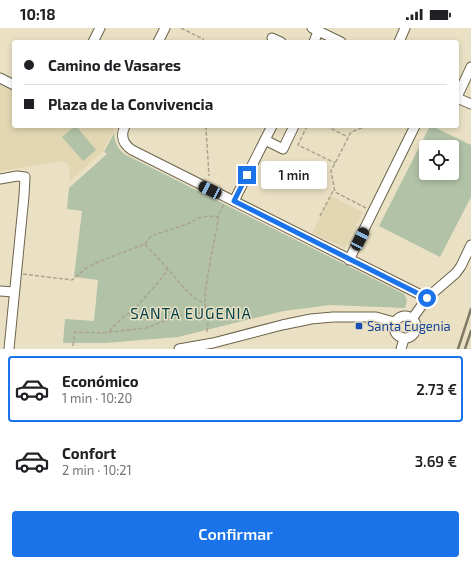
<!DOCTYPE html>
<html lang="es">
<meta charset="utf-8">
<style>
:root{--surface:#fff;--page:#f2f2f2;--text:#202124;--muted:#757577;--line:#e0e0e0;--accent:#1a73e8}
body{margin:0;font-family:"Exo 2",sans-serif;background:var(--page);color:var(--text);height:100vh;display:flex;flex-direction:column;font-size:15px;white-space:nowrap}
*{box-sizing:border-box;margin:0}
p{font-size:13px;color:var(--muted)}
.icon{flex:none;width:22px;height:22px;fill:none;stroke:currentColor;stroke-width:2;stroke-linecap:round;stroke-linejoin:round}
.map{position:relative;height:321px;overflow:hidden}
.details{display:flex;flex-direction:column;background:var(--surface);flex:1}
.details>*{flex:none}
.guide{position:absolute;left:12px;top:12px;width:447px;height:88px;border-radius:4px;box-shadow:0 2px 6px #0003;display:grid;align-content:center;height:88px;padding:0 12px;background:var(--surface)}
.buttons{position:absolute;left:419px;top:112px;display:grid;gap:8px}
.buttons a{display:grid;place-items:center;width:40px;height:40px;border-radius:4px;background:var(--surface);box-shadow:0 2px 6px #0003;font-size:20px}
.end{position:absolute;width:18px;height:18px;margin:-9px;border:5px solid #1a73e8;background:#fff;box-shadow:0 0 0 2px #fff}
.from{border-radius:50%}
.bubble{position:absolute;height:28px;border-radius:4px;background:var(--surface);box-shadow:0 2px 6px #0003;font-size:13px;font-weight:600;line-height:28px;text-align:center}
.car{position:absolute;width:12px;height:24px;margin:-12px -6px;border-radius:5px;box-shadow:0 0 3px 1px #0007;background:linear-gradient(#222 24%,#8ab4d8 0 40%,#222 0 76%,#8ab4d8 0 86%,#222 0)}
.guide b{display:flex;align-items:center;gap:14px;height:38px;font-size:15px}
.guide b+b{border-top:1px solid var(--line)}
.guide i{width:10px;height:10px;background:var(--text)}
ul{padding:7px 0 0;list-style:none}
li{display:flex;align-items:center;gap:12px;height:66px;margin:0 8px 6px;padding:0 4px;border:2px solid transparent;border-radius:4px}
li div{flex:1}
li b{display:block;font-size:15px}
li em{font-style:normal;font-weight:600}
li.current{border-color:var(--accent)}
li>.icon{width:36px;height:36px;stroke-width:1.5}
.action{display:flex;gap:8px;margin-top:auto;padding:8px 12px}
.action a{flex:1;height:46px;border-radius:4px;background:var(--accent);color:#fff;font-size:16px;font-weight:600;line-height:46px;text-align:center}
.status{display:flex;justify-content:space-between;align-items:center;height:28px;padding:0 20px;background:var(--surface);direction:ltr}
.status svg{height:11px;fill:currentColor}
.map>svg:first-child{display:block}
.built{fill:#e3d7b3}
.green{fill:#b1c2a7;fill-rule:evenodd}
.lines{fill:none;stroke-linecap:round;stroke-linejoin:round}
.minor-casing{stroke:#6c634a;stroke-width:11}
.path{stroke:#aba48c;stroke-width:1.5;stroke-dasharray:4 2;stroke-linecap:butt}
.minor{stroke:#fff;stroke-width:9}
.rail{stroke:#807966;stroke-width:2.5}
.route{stroke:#1a73e8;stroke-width:5}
.transit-dot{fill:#1a4fb4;stroke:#eae1c4;stroke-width:1.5}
.labels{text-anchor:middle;stroke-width:3;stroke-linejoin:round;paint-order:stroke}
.transit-label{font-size:13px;fill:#164399;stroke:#eae1c4;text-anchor:start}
.quarter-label{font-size:15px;letter-spacing:1px;fill:#00414a;stroke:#eae1c4}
</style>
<div class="status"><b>10:18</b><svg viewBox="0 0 49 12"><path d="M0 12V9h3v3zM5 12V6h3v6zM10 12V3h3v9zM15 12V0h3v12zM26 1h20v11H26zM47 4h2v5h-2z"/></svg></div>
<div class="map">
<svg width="471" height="321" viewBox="0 0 471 321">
<rect width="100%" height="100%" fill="#eae1c4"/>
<g class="built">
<path d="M0 57 14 64V98H116L103 123 69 154 70 142 69 139 67 135 62 133 0 143Z"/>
<path d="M331 168 363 184 345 220 312 205Z"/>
</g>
<g class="green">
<path d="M75 98H76L96 122 83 133 62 109Z"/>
<path d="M430 98H432L471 117V169L440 229 379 198ZM426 119H452V145H426Z"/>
<path d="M114 105C115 115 117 119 124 126L404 266 407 272 405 280 330 277 284 283 178 309 105 315H63L65 291 94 293 98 252 74 249 82 183 67 181 69 160 107 126 104 124Z"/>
</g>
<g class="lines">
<defs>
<g id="minor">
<path d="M312 0 341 14"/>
<path d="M272 10 281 14"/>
<path d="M93 14 100 0"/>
<path d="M158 14 165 0"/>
<path d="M314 14 318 3"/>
<path d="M399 14 405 0"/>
<path d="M0 50 14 57"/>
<path d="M457 69 471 39"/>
<path d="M457 70 471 76"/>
<path d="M125 98C120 108 123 116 132 122L427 270"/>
<path d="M265 112 283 121 294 98"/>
<path d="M0 151 17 148 25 149 24 168 9 321"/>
<path d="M234 173 272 98"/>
<path d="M349 232 415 98"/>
<path d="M0 263 14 264"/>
<circle cx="405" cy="299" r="11"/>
<path d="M412 291 427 270 456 245 461 238 471 217"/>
<path d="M179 321 213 315 282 297 311 291 333 289H376L394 294"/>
<path d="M401 321 404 311"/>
</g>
</defs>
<use href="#minor" class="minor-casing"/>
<g class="path">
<path d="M181 0 203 11 204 14"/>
<path d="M207 98 206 101 209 148"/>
<path d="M307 98 298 117 335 135"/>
<path d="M326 98 348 109"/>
<path d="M366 180 335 164 331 143 351 104 367 98"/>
<path d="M320 188 334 161"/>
<path d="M145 216 151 208 190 195 198 190 209 188 218 189"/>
<path d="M23 246 72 252 85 241 98 234 145 216C152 224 160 232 167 240 179 253 188 268 205 276"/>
<path d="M109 303 123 289 134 282 161 251 168 241"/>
<path d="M207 304 208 296 207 284 205 276V265L211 229 217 199 218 189 224 176"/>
<path d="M73 318 75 304 100 305 146 300 177 288 207 284"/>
</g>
<use href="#minor" class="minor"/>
<g class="rail">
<path d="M458 321 471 281"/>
<path d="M465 321 471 303"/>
</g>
</g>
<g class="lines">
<path class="route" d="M247 147 234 173 427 270"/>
</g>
<rect class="transit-dot" x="355" y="294" width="8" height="8" rx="2"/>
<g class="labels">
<g class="transit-label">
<text x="367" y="303">Santa Eugenia</text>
</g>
<g class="quarter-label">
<text x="191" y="291">SANTA EUGENIA</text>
</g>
</g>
</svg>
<div class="buttons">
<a><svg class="icon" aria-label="locate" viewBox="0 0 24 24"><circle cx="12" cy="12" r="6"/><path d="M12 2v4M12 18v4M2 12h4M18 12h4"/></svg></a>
</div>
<i class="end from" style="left:427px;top:270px"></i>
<i class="end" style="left:247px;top:147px"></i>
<div class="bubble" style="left:261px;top:133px;width:66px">1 min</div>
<i class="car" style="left:210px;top:162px;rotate:296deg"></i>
<i class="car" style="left:360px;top:211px;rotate:27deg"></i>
<div class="guide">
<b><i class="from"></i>Camino de Vasares</b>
<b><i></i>Plaza de la Convivencia</b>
</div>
</div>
<section class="details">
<ul>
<li class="current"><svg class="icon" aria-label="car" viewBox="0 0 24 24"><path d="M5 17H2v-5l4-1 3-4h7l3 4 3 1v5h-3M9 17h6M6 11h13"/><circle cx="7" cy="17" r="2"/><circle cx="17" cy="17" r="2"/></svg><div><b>Económico</b><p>1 min · 10:20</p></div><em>2.73 €</em></li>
<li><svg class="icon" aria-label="car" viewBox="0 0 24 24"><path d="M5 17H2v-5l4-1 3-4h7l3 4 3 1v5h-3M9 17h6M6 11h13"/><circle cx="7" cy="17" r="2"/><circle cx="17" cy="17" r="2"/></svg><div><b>Confort</b><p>2 min · 10:21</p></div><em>3.69 €</em></li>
</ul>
<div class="action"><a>Confirmar</a></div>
</section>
